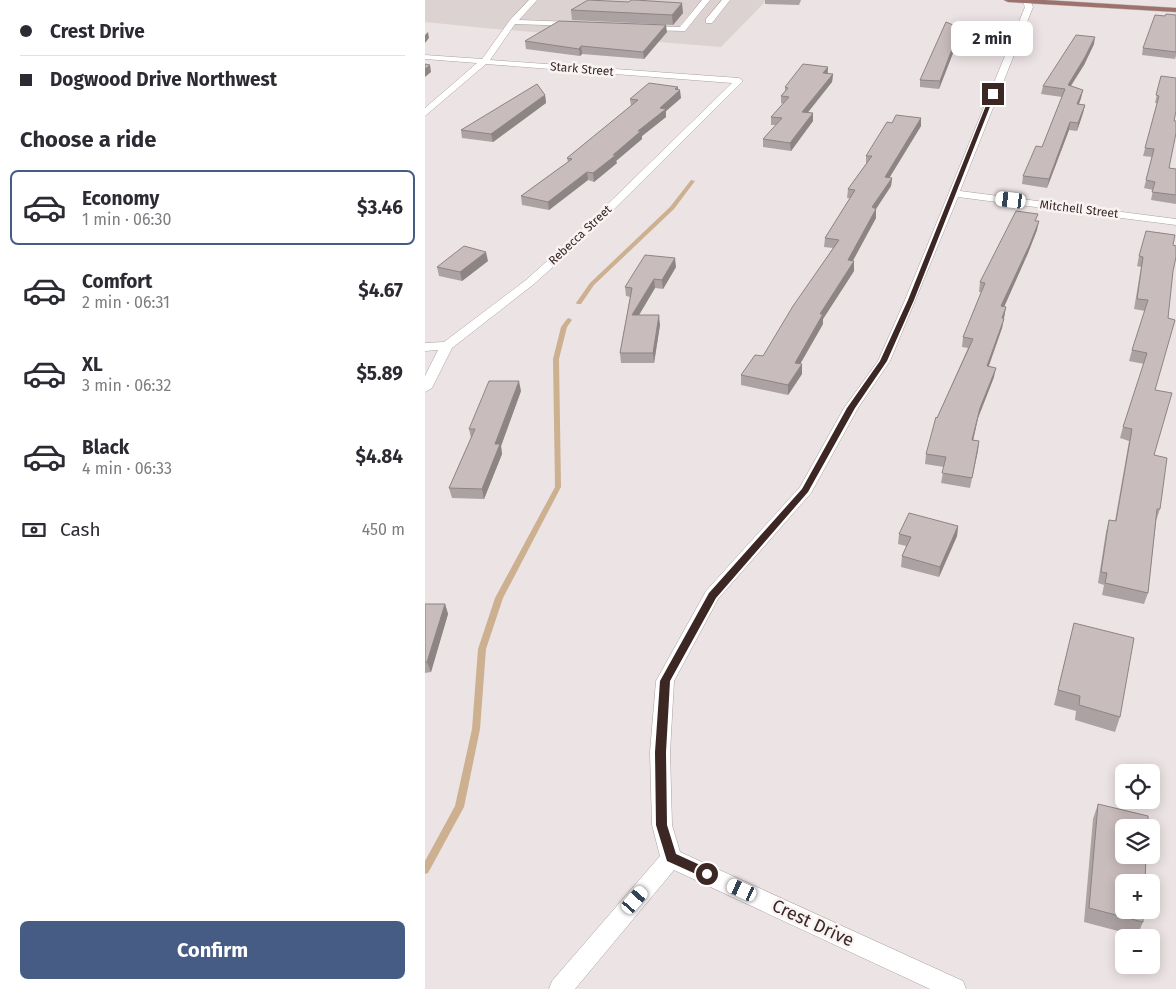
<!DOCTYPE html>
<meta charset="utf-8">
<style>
:root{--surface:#fff;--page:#f7f7f7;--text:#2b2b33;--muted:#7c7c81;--line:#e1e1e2;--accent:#465c84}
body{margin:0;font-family:"Fira Sans",sans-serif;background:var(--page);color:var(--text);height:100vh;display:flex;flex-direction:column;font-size:19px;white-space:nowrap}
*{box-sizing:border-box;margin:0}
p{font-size:16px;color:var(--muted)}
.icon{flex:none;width:28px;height:28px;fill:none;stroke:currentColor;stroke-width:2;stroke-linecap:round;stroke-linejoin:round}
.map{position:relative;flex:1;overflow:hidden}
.sheet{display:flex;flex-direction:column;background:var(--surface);width:425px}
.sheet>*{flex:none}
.guide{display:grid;align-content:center;height:110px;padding:0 20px;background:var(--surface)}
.tools{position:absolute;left:690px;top:764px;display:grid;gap:10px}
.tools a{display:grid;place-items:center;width:45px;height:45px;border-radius:8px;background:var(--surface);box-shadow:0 2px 12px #0003;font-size:25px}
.end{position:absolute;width:22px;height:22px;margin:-11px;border:6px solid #3c2725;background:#fff;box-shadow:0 0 0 2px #fff}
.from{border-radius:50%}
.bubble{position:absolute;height:35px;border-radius:8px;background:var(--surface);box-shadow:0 2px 12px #0003;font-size:16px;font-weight:700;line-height:35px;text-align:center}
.car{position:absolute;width:15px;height:30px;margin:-15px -8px;border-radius:6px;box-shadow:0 0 4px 1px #0007;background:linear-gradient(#fff 24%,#345 0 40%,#fff 0 76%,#345 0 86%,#fff 0)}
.guide b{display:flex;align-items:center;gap:18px;height:48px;font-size:19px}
.guide b+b{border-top:1px solid var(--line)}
.guide i{width:12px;height:12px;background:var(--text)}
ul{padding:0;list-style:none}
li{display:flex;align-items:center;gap:15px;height:75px;margin:0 10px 8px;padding:0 10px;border:2px solid transparent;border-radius:8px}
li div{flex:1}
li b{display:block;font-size:19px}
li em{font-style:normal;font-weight:700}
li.selected{border-color:var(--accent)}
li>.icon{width:45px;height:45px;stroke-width:1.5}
h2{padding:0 20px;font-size:22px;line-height:60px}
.pay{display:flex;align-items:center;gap:12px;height:55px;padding:0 20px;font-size:19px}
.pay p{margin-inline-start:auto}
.button{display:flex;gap:10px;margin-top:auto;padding:10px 20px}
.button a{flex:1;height:58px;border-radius:8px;background:var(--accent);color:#fff;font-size:20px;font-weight:700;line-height:58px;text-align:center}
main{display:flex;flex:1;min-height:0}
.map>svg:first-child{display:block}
.built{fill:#dcd2d2}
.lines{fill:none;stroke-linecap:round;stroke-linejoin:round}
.stream{fill:#ccb090;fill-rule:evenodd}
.minor-casing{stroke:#ad9f9f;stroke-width:1}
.major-casing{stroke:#c4bebe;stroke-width:1}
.minor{fill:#fff;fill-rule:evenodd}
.major{fill:#9d726c;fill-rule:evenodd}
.wall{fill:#ada2a3}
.shaded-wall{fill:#8d8484}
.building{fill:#c9bcbd;stroke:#8d8484}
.route{fill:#3c2725}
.labels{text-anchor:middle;stroke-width:5;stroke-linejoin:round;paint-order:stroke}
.far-street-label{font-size:12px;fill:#3c2725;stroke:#f9f4f4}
.near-street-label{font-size:18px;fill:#3c2725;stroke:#f9f4f4}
</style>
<main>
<section class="sheet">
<div class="guide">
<b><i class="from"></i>Crest Drive</b>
<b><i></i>Dogwood Drive Northwest</b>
</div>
<h2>Choose a ride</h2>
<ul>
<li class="selected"><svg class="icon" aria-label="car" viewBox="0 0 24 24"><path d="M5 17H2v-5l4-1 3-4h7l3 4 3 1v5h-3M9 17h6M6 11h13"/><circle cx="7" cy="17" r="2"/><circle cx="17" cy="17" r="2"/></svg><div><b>Economy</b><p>1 min · 06:30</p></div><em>$3.46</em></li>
<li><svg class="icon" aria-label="car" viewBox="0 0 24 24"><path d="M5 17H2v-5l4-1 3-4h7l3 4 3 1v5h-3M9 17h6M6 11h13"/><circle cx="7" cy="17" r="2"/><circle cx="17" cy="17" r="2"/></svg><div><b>Comfort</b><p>2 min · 06:31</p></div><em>$4.67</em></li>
<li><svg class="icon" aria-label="car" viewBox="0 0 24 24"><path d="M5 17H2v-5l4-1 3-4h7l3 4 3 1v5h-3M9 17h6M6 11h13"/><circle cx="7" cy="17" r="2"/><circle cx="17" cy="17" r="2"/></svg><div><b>XL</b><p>3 min · 06:32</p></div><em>$5.89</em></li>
<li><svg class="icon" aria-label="car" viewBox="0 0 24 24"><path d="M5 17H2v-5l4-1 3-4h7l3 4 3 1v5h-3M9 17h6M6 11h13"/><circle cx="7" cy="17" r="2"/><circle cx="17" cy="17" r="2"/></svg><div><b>Black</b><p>4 min · 06:33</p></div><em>$4.84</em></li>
</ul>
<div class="pay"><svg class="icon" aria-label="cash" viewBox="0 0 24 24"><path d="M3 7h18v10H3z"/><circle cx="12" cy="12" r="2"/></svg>Cash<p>450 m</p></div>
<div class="button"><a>Confirm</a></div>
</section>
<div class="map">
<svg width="751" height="989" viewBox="0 0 751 989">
<rect width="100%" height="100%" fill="#ece3e4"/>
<path class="built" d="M0 0H342L296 47 70 29 0 22Z"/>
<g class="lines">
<g class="stream">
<path d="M266 180 270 181 249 209 169 285 156 304H152L151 303 165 283 245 207Z"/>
<path d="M144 318 147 320 142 327 134 359 136 487 78 598 61 649 55 729 39 807 3 873 0 874V861L30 806 47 729 53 649 70 598 130 487 128 359 136 327 142 319Z"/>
</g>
<defs>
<g id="minor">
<path d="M104 0H112L94 20 148 22 152 24 148 26 90 24 65 60 314 78 318 81 158 240 109 284 27 348 7 388 0 392V376L13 350 0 351V343L19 342 101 280 150 236 307 83 61 64 0 116V108L52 63 0 59V55L57 59 85 20Z"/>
<path d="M277 0H285L260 31 221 30 217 28 221 26 255 27Z"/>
<path d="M297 0H305L287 23H281V19Z"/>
<path d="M597 0H605L608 7 535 191 751 219V225L533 197 465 361 433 408 386 493 293 599 249 681 245 752 247 825 255 852 538 981 541 989H505L249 870 150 989H124L127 981 235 856 227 825 225 752 231 681 281 591 375 487 419 408 453 361 480 300 600 7Z"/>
</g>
<path id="major" d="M579 0H619L751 8V12L583 2Z"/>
</defs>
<use href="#minor" class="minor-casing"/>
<use href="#major" class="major-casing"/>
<use href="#minor" class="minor"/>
<use href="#major" class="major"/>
</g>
<g class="wall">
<path d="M340 0H376L374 5 340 4Z"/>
<path d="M146 10 258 13 248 25 147 20Z"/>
<path d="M751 15V56L750 59 717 55 718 48 740 16Z"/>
<path d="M242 32 219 59 157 54 155 56 101 49 100 41Z"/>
<path d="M535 35 514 89 495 87V80Z"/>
<path d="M669 44 659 65 646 86 658 90 656 98 654 104 660 105 658 113 652 131 644 130 622 188 597 184 598 176 617 147 637 97 616 94 618 86Z"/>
<path d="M403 67V74H408L407 82 382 112 388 121 366 151 338 147V139L351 125H346V117L358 104 356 103V96L360 91V87Z"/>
<path d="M736 76 749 121 744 168 751 169V204L726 200 728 190 719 188 727 157 718 156 732 103H730Z"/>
<path d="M253 87V90L256 98 241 111V117L217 136V139L191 161 192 163 169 182 163 180 124 210 97 205 96 196 143 162 142 158 206 106 205 99Z"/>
<path d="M120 95 121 103 68 142 37 138 36 130Z"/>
<path d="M496 118V126L464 178H467L466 186 451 209V218L427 261H429V271L398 319V324L375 364 377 374 363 395 316 385V375L338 356 408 248 399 247 400 238 425 198H422L423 189 441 164V156L467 123Z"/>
<path d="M612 221V230L603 253 579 307H581L577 328 564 366 569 377 553 418 548 440 554 441 545 488 516 483 519 467 500 464 501 454 512 418 543 348 537 347 538 337 556 292H554L555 282Z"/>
<path d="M748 245V271L730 390 729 455 735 509 731 521 723 593 719 604 677 595 679 585 673 583 681 532 684 520 690 521 704 441 695 438 698 427 719 364 704 361 707 350 720 311 709 309 716 267 712 266 714 256Z"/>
<path d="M63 261 37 281 14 276 12 267Z"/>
<path d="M251 267 238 289 230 288 214 315 235 325 229 363H196L195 353 205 297 201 296 200 287Z"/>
<path d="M96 391 76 446 77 454 59 499 27 498 24 488 46 438 44 429Z"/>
<path d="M533 526 532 536 514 577 476 567 477 556 481 546 473 544 474 534Z"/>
<path d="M0 604H20L23 614 6 672 0 673Z"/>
<path d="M649 623 695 717 690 732 650 720 651 711 629 705Z"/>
<path d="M673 804 718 922 712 936 659 922 668 819Z"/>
</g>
<g class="shaded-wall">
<path d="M257 3 258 13 248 25 247 15Z"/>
<path d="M241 25 242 32 219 59 218 52Z"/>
<path d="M535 28V35L514 89 515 81Z"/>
<path d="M3 32 4 38 0 43V35Z"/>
<path d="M670 37 669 44 659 65 641 93 643 85Z"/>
<path d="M156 46 157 54 155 56 154 49Z"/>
<path d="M5 65 6 72 0 77V69Z"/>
<path d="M403 67 402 74 398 73Z"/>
<path d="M408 74 407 82 377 120V112Z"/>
<path d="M253 87V92L255 90 256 98 241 111V117L217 136V139L191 161 192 163 169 182 168 173 213 131 235 108Z"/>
<path d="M658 90 656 98 651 112 652 104Z"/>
<path d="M120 95 121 103 68 142 66 134Z"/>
<path d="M660 105 658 113 652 131 653 123Z"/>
<path d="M388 113V121L366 151 365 143Z"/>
<path d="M496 118V126L460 185V177Z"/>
<path d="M645 122 644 130 622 188 624 179Z"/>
<path d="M162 172 163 180 124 210 123 202Z"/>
<path d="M467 178 466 186 447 215V207Z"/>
<path d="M451 209V218L423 270V260Z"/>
<path d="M614 221 612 230 603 253 575 316 576 306Z"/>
<path d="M61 252 63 261 37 281 35 272Z"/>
<path d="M250 258 251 267 238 289 237 280Z"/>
<path d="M429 261V271L398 319V324L370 373V363L395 314Z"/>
<path d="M229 279 230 288 208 325 207 315Z"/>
<path d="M581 307 577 328 560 376 562 366Z"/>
<path d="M234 315 235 325 229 363 228 353Z"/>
<path d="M377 364V374L363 395V385Z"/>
<path d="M571 368 569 377 553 418 546 450 547 440 555 408Z"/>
<path d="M94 381 96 391 76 446 77 454 59 499 57 489 70 444Z"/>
<path d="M554 441 553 451 545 488 547 478Z"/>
<path d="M533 526 532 536 514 577 515 567Z"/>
<path d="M20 604 23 614 6 672 2 662Z"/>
</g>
<g class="building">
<path d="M163 0 204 2 206 0H210L257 3 247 15 146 10Z"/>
<path d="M741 14 751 15V52L718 48 730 15 740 16Z"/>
<path d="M134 21 241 25 218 52 156 46 154 49 100 41Z"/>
<path d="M521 22 535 28 515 81 495 80Z"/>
<path d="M651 35 670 37 660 57 643 85 658 90 652 104 660 105 653 123 645 122 624 179 598 176 611 146 617 147 640 89 618 86Z"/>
<path d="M0 64 5 65 0 69Z"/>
<path d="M378 64 403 67 398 73 408 74 377 112 388 113 365 143 338 139 357 118 346 117 364 97 356 96 363 88 360 87Z"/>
<path d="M736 76 751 78V111L749 121H751V133L744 168 751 169V195L727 192 730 182 721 180 729 149 720 148 734 96 731 95Z"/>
<path d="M224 83 253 87 250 89 255 90 235 108 241 109 213 131H216L188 155H191L168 173 162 172 123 202 96 196 147 159 142 158 213 100 205 99Z"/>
<path d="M112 84 120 95 66 134 36 130Z"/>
<path d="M471 115 496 118 460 177 467 178 447 207 451 209 423 260 429 261 395 314H398L370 363 377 364 363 385 316 375 330 355 338 356 368 306 414 240 400 238 430 190 423 189 447 156H441L462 122 467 123Z"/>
<path d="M591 211 613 214 610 221H614L605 244 576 306 581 307 577 318 579 319 562 366 571 368 555 408 547 440 554 441 547 478 517 473 521 457 501 454 511 417 512 418 548 339 538 337 560 283 555 282Z"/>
<path d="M721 231 750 235 748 245 751 246V257L748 271 743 318 750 320 730 390 747 393 729 455 742 458 735 509H732L723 593 680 583 682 573 676 572 684 520 691 521 707 429 698 427 722 353 707 350 723 300 712 299 718 257 714 256Z"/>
<path d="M39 246 61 252 35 272 12 267Z"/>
<path d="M220 255 250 258 237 280 229 279 207 315H234L228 353H195L207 288 200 287Z"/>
<path d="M64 381H94L70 444H75L57 489 24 488 50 429H44Z"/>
<path d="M484 513 533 526 515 567 477 556 486 537 474 534Z"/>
<path d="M0 604H20L2 662H0Z"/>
<path d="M649 623 709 638 695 717 654 705 655 696 633 690Z"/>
<path d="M673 804 723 816V828H699V855H721L720 882H699V910H718V922L664 908Z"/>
</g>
<path class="route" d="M566 93 570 94 489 300 462 361 430 408 383 492 291 598 245 681 241 752 242 825 251 854 286 870 288 874 286 878 282 879 242 861 231 825 230 752 235 681 284 593 377 489 422 408 455 361 483 300Z"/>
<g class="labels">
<g class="far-street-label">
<text transform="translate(157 69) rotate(5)" y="4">Stark Street</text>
<text transform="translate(654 209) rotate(7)" y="4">Mitchell Street</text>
<text transform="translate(155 235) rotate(-43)" y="4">Rebecca Street</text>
</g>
<g class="near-street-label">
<text transform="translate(388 923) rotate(25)" y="6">Crest Drive</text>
</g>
</g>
</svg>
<div class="tools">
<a><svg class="icon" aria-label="locate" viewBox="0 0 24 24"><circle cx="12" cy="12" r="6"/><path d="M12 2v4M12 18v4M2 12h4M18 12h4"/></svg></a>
<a><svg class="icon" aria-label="layers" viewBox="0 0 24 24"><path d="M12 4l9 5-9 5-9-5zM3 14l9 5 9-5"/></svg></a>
<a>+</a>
<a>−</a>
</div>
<i class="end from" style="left:282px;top:874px"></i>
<i class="end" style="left:568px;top:94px"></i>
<div class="bubble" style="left:526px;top:21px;width:82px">2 min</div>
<i class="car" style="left:586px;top:200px;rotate:277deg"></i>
<i class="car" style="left:317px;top:890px;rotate:295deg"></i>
<i class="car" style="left:210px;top:900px;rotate:41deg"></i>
</div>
</main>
